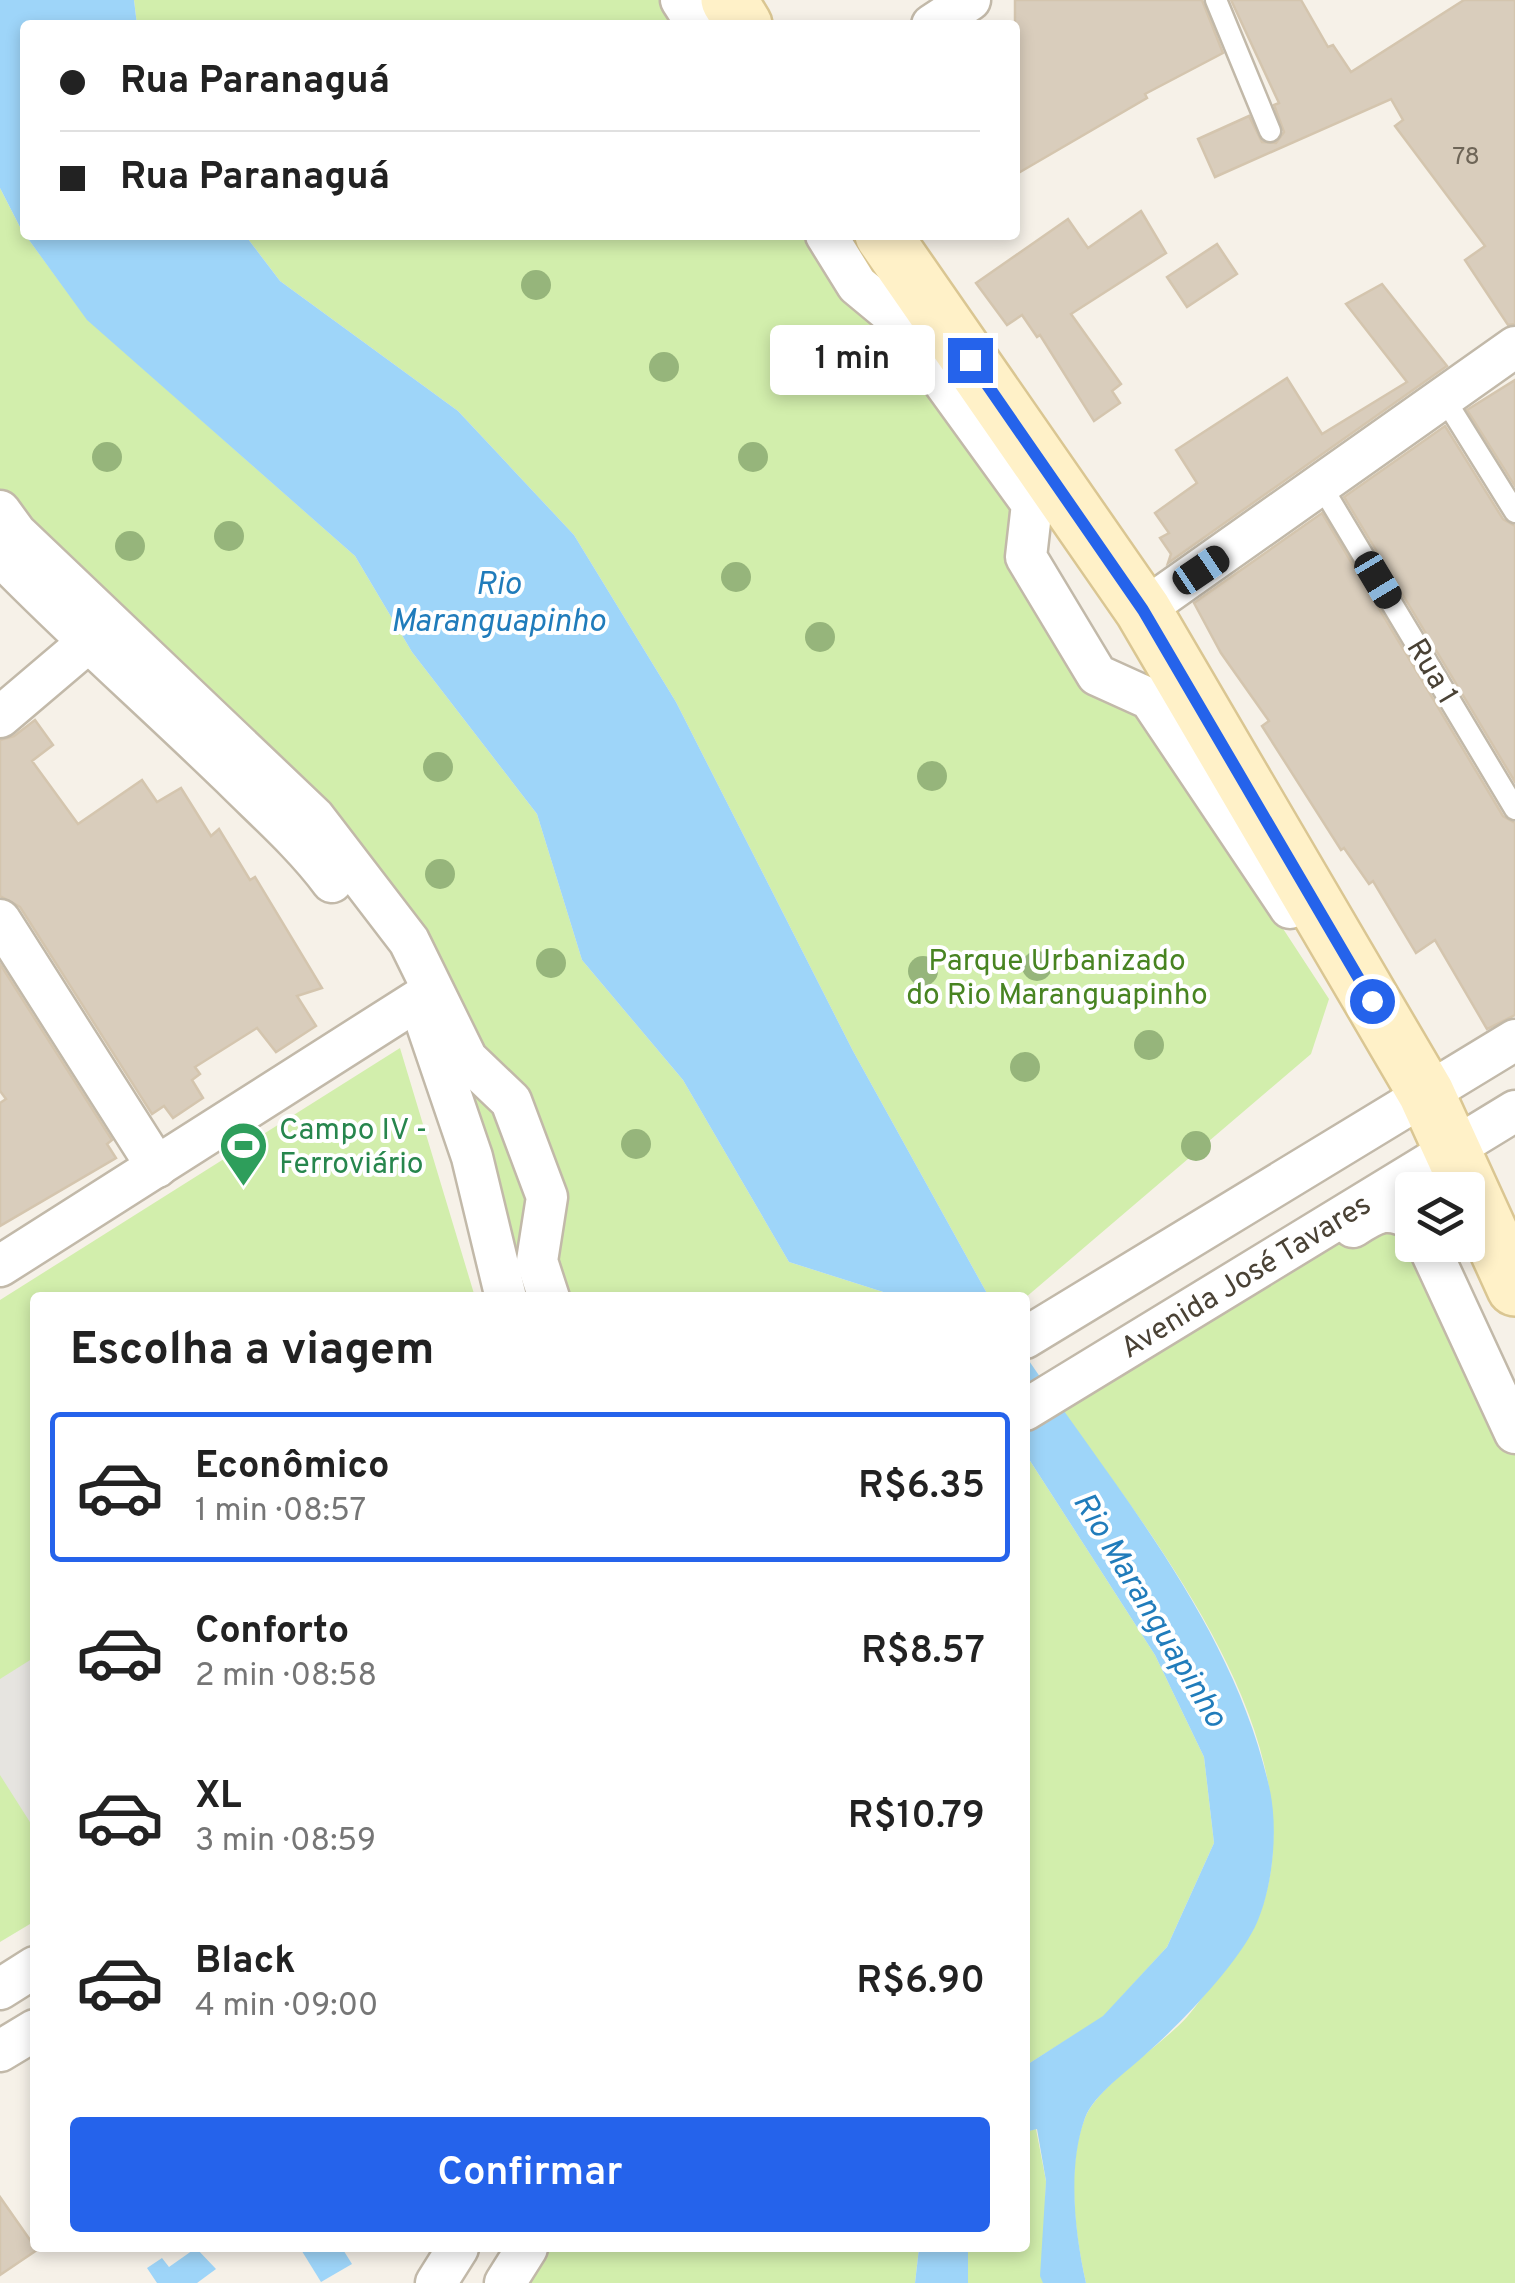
<!DOCTYPE html>
<html lang="pt">
<meta charset="utf-8">
<style>
:root{--surface:#fff;--page:#f2f2f2;--text:#222;--muted:#767676;--line:#e0e0e0;--accent:#2563eb}
body{margin:0;font-family:Overpass,sans-serif;background:var(--page);color:var(--text);height:100vh;display:flex;flex-direction:column;font-size:38px;white-space:nowrap}
*{box-sizing:border-box;margin:0}
p{font-size:32px;color:var(--muted)}
.icon{flex:none;width:55px;height:55px;fill:none;stroke:currentColor;stroke-width:2;stroke-linecap:round;stroke-linejoin:round}
.map{position:relative;flex:1;overflow:hidden}
.details{position:absolute;left:30px;top:1292px;width:1000px;height:960px;display:flex;flex-direction:column;background:var(--surface);border-radius:10px;box-shadow:0 5px 15px #0003}
.details>*{flex:none}
.hud{position:absolute;left:20px;top:20px;width:1000px;height:220px;border-radius:10px;box-shadow:0 5px 15px #0003;display:grid;align-content:center;height:220px;padding:0 40px;background:var(--surface)}
.buttons{position:absolute;left:1395px;top:1172px;display:grid;gap:20px}
.buttons a{display:grid;place-items:center;width:90px;height:90px;border-radius:10px;background:var(--surface);box-shadow:0 5px 15px #0003;font-size:50px}
.end{position:absolute;width:45px;height:45px;margin:-22px;border:12px solid #2563eb;background:#fff;box-shadow:0 0 0 5px #fff}
.from{border-radius:50%}
.bubble{position:absolute;height:70px;border-radius:10px;background:var(--surface);box-shadow:0 5px 15px #0003;font-size:32px;font-weight:600;line-height:70px;text-align:center}
.car{position:absolute;width:30px;height:60px;margin:-30px -15px;border-radius:12px;box-shadow:0 0 8px 2px #0007;background:linear-gradient(#222 24%,#8ab4d8 0 40%,#222 0 76%,#8ab4d8 0 86%,#222 0)}
.hud b{display:flex;align-items:center;gap:35px;height:95px;font-size:38px}
.hud b+b{border-top:2px solid var(--line)}
.hud i{width:25px;height:25px;background:var(--text)}
ul{padding:0;list-style:none}
li{display:flex;align-items:center;gap:30px;height:150px;margin:0 20px 15px;padding:0 20px;border:5px solid transparent;border-radius:10px}
li div{flex:1}
li b{display:block;font-size:38px}
li em{font-style:normal;font-weight:600}
li.active{border-color:var(--accent)}
li>.icon{width:90px;height:90px;stroke-width:1.5}
h2{padding:0 40px;font-size:45px;line-height:120px}
.cta{display:flex;gap:20px;margin-top:auto;padding:20px 40px}
.cta a{flex:1;height:115px;border-radius:10px;background:var(--accent);color:#fff;font-size:40px;font-weight:600;line-height:115px;text-align:center}
.map>svg:first-child{display:block}
.green{fill:#d2eeac}
.parking{fill:#e6e4e0}
.water{fill:#9ed5f9}
.building{fill:#d9cdbc;stroke:#d4c5ae;stroke-width:2.5}
.lines{fill:none;stroke-linecap:round;stroke-linejoin:round}
.lane-casing{stroke:#c2b9a9;stroke-width:25}
.street-casing{stroke:#c2b9a9;stroke-width:45}
.secondary-casing{stroke:#dac692;stroke-width:60}
.lane{stroke:#fff;stroke-width:20}
.street{stroke:#fff;stroke-width:40}
.secondary{stroke:#fff1c8;stroke-width:55}
.tree{fill:#96b57b}
.route{stroke:#2563eb;stroke-width:12}
.labels{text-anchor:middle;stroke-width:8;stroke-linejoin:round;paint-order:stroke}
.number-label{font-size:25px;fill:#6e6557}
.street-label{font-size:30px;fill:#4a4235;stroke:#fff}
.park-label{font-size:30px;fill:#488421;stroke:#fff}
.leisure-label{font-size:30px;fill:#27864d;stroke:#fff;text-anchor:start}
.water-label{font-size:32px;font-style:italic;fill:#207cbb;stroke:#fff}
</style>
<div class="map">
<svg width="1515" height="2283" viewBox="0 0 1515 2283">
<rect width="100%" height="100%" fill="#f6f1e8"/>
<g class="green">
<path d="M134 0H687L708 25H137Z"/>
<path d="M0 188 21 229 87 319 355 556 412 652 537 814 582 960 683 1080 789 1262 899 1297H525L431 986 318 837 0 528Z"/>
<path d="M245 235H830L1329 999 1311 1054 1025 1298 989 1297 853 1051 676 702 574 535 458 411 280 281Z"/>
<path d="M400 1048 475 1297 35 1298V1921L0 1942V1300Z"/>
<path d="M1380 1210 1397 1211 1515 1433V2283H1086C1075 2235 1066 2165 1085 2118 1097 2086 1162 2045 1187 2017 1198 2004 1208 1989 1219 1975 1230 1960 1247 1943 1255 1926 1330 1754 1155 1540 1061 1409Z"/>
<path d="M1025 1453 1155 1655 1204 1757 1214 1843 1167 1947 1103 2017 1025 2066Z"/>
<path d="M1036 2129 1046 2181 1043 2283H968V2248H1025V2132Z"/>
<path d="M527 2248H919L915 2283H505Z"/>
</g>
<path class="parking" d="M35 1657V1830L0 1775V1679Z"/>
<g class="water">
<path d="M0 0H134L137 25H25V235H245L280 281 458 411 574 535 676 702 853 1051 989 1297H899L789 1262 683 1080 582 960 537 814 412 652 355 556 87 320 21 229 0 188Z"/>
<path d="M1025 1355C1117 1491 1232 1623 1269 1786 1279 1828 1273 1889 1255 1927 1234 1968 1181 2023 1147 2053 1128 2071 1094 2094 1085 2118 1067 2167 1075 2234 1086 2283H1043L1040 2276 1046 2181 1037 2129 1025 2132V2066L1103 2016 1167 1947 1214 1843 1204 1757 1155 1655 1025 1453Z"/>
<path d="M196 2248 216 2269 197 2283H157L147 2268 162 2258 169 2267Z"/>
<path d="M300 2248H342L352 2264 321 2282Z"/>
<path d="M919 2248H968V2283H915Z"/>
</g>
<g class="building">
<path d="M1015 0H1202L1223 53 1145 94 1147 98 1015 175Z"/>
<path d="M1231 0H1301L1328 47 1333 45 1351 72 1464 0H1515V324L1508 325 1465 260 1485 246 1395 126 1403 120 1391 99 1215 177 1198 139 1249 116 1262 142 1276 143 1284 132 1274 105 1279 103Z"/>
<path d="M1141 211 1166 253 1071 314 1121 384 1112 391 1120 403 1094 421 1040 335 1037 337 1022 315 1007 325 976 283 1068 219 1088 248Z"/>
<path d="M1217 244 1237 274 1187 307 1167 277Z"/>
<path d="M1382 284 1447 366 1168 563 1171 554 1160 538 1169 533 1155 513 1197 483 1176 450 1287 378 1322 434 1407 382 1346 304Z"/>
<path d="M1515 380V486L1467 410Z"/>
<path d="M1445 426 1503 519 1515 526V782L1344 497Z"/>
<path d="M1322 513 1503 816 1515 823V1015L1487 1029 1435 940 1416 953 1373 881 1369 884 1344 848 1341 850 1262 726 1269 721 1221 653 1194 603Z"/>
<path d="M35 720 53 745 32 761 78 824 142 780 157 802 181 788 211 836 219 829 250 880 255 877 322 988 297 996 316 1026 276 1052 257 1028 195 1067 200 1074 192 1080 203 1098 173 1118 164 1106 152 1114 20 907 0 896V740L14 736Z"/>
<path d="M0 964 112 1140 107 1144 116 1158 0 1226V1103L6 1099 0 1091Z"/>
<path d="M0 2197 37 2250 0 2275Z"/>
</g>
<g class="lines">
<defs>
<g id="lane">
<path d="M1216 0 1270 131"/>
<path d="M1444 398 1515 512"/>
<path d="M1319 482 1515 809"/>
</g>
<g id="street">
<path d="M681 0 697 25"/>
<path d="M932 25 970 0"/>
<path d="M826 235 857 285 898 319 1032 504 1026 557 1097 675 1150 699 1290 908"/>
<path d="M0 511 16 533 314 817 409 941 467 1059 511 1101 547 1197 537 1261 549 1298"/>
<path d="M0 555C75 632 155 702 232 777 266 811 303 843 332 882"/>
<path d="M1143 610 1515 347"/>
<path d="M0 717 86 644"/>
<path d="M0 920 157 1167"/>
<path d="M427 1025 472 1157 506 1298"/>
<path d="M1353 1227C1376 1212 1387 1206 1412 1219"/>
<path d="M1428 1245 1515 1433"/>
<path d="M0 1266 418 1000"/>
<path d="M1025 1338 1515 1040"/>
<path id="s1" d="M1025 1410 1515 1111"/>
<path d="M0 1989 35 1967"/>
<path d="M0 2051 35 2030"/>
<path d="M436 2283 458 2248"/>
<path d="M505 2283 527 2248"/>
</g>
<g id="secondary">
<path d="M729 0 744 25"/>
<path d="M883 235 1143 610 1426 1093 1515 1288"/>
</g>
</defs>
<use href="#lane" class="lane-casing"/>
<use href="#street" class="street-casing"/>
<use href="#secondary" class="secondary-casing"/>
<use href="#lane" class="lane"/>
<use href="#street" class="street"/>
<use href="#secondary" class="secondary"/>
</g>
<g class="tree">
<circle cx="536" cy="285" r="15"/>
<circle cx="664" cy="367" r="15"/>
<circle cx="107" cy="457" r="15"/>
<circle cx="753" cy="457" r="15"/>
<circle cx="229" cy="536" r="15"/>
<circle cx="130" cy="546" r="15"/>
<circle cx="736" cy="577" r="15"/>
<circle cx="820" cy="637" r="15"/>
<circle cx="438" cy="767" r="15"/>
<circle cx="932" cy="776" r="15"/>
<circle cx="440" cy="874" r="15"/>
<circle cx="551" cy="963" r="15"/>
<circle cx="1037" cy="966" r="15"/>
<circle cx="923" cy="971" r="15"/>
<circle cx="1149" cy="1045" r="15"/>
<circle cx="1025" cy="1067" r="15"/>
<circle cx="636" cy="1144" r="15"/>
<circle cx="1196" cy="1146" r="15"/>
</g>
<g class="lines">
<path class="route" d="M970 360 1143 610 1372 1001"/>
</g>
<defs>
<symbol id="stadium-pin" viewBox="-11 -11 22 30"><path d="M0 17L-7.5 6A9.5 9.5 0 1 1 7.5 6Z" fill="#2e9e5b" stroke="#fff"/><path d="M0-5a6.5 5 0 1 0 0 10a6.5 5 0 1 0 0-10ZM-3.5-1.8h7v3.6h-7Z" fill="#fff"/></symbol>
</defs>
<g fill-rule="evenodd">
<use href="#stadium-pin" x="216" y="1118" width="55" height="75"/>
</g>
<g class="labels">
<g class="number-label">
<text x="1466" y="164">78</text>
</g>
<g class="street-label">
<text transform="translate(1433 671) rotate(59)" y="10">Rua 1</text>
<text dy="10" stroke="none"><textPath href="#s1" startOffset="258">Avenida José Tavares</textPath></text>
</g>
<g class="park-label">
<text x="1057" y="970">Parque Urbanizado<tspan x="1057" dy="34">do Rio Maranguapinho</tspan></text>
</g>
<g class="leisure-label">
<text x="279" y="1139">Campo IV -<tspan x="279" dy="34">Ferroviário</tspan></text>
</g>
<g class="water-label">
<text x="498" y="594">Rio<tspan x="498" dy="37">Maranguapinho</tspan></text>
<text transform="translate(1151 1609) rotate(59)" y="11">Rio Maranguapinho</text>
</g>
</g>
</svg>
<div class="buttons">
<a><svg class="icon" aria-label="layers" viewBox="0 0 24 24"><path d="M12 4l9 5-9 5-9-5zM3 14l9 5 9-5"/></svg></a>
</div>
<i class="end from" style="left:1372px;top:1001px"></i>
<i class="end" style="left:970px;top:360px"></i>
<div class="bubble" style="left:770px;top:325px;width:165px">1 min</div>
<i class="car" style="left:1201px;top:570px;rotate:56deg"></i>
<i class="car" style="left:1378px;top:580px;rotate:149deg"></i>
<div class="hud">
<b><i class="from"></i>Rua Paranaguá</b>
<b><i></i>Rua Paranaguá</b>
</div>
<section class="details">
<h2>Escolha a viagem</h2>
<ul>
<li class="active"><svg class="icon" aria-label="car" viewBox="0 0 24 24"><path d="M5 17H2v-5l4-1 3-4h7l3 4 3 1v5h-3M9 17h6M6 11h13"/><circle cx="7" cy="17" r="2"/><circle cx="17" cy="17" r="2"/></svg><div><b>Econômico</b><p>1 min · 08:57</p></div><em>R$6.35</em></li>
<li><svg class="icon" aria-label="car" viewBox="0 0 24 24"><path d="M5 17H2v-5l4-1 3-4h7l3 4 3 1v5h-3M9 17h6M6 11h13"/><circle cx="7" cy="17" r="2"/><circle cx="17" cy="17" r="2"/></svg><div><b>Conforto</b><p>2 min · 08:58</p></div><em>R$8.57</em></li>
<li><svg class="icon" aria-label="car" viewBox="0 0 24 24"><path d="M5 17H2v-5l4-1 3-4h7l3 4 3 1v5h-3M9 17h6M6 11h13"/><circle cx="7" cy="17" r="2"/><circle cx="17" cy="17" r="2"/></svg><div><b>XL</b><p>3 min · 08:59</p></div><em>R$10.79</em></li>
<li><svg class="icon" aria-label="car" viewBox="0 0 24 24"><path d="M5 17H2v-5l4-1 3-4h7l3 4 3 1v5h-3M9 17h6M6 11h13"/><circle cx="7" cy="17" r="2"/><circle cx="17" cy="17" r="2"/></svg><div><b>Black</b><p>4 min · 09:00</p></div><em>R$6.90</em></li>
</ul>
<div class="cta"><a>Confirmar</a></div>
</section>
</div>
